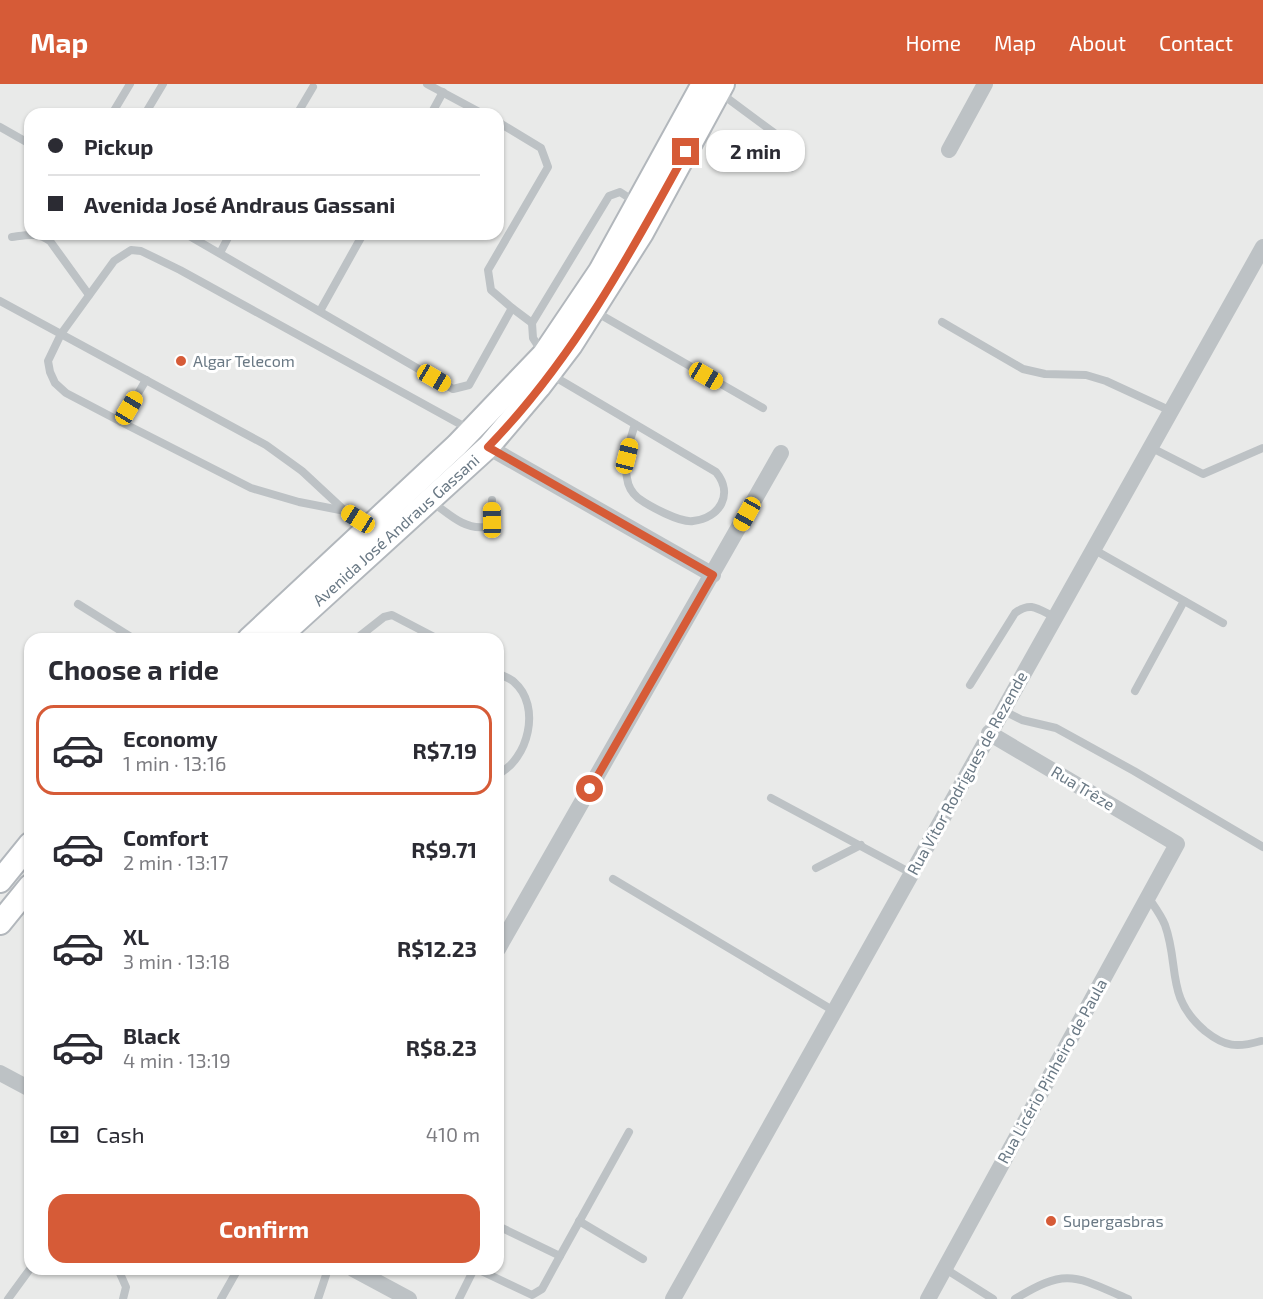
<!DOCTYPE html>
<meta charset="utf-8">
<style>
:root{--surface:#fff;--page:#f2f2f3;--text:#2b2b33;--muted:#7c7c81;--line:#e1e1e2;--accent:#d65b37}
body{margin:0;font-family:"Exo 2",sans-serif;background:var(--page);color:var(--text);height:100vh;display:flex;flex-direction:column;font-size:22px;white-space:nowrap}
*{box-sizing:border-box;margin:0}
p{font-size:20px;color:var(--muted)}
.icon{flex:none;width:33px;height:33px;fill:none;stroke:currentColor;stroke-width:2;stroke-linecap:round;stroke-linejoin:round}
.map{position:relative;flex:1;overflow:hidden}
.sheet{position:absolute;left:24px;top:549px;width:480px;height:642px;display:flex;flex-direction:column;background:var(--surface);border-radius:18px;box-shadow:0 2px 4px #0004}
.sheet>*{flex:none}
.guide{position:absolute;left:24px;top:24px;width:480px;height:132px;border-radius:18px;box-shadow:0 2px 4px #0004;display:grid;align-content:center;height:132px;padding:0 24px;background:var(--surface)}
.end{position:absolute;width:27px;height:27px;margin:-14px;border:8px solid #d65b37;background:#fff;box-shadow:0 0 0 3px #fff}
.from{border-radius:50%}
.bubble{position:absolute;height:42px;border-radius:18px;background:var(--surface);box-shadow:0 2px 4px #0004;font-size:20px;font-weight:700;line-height:42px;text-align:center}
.car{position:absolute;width:18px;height:36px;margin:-18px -9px;border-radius:8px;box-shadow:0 0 4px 2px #0007;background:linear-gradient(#f5c518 24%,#345 0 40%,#f5c518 0 76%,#345 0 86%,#f5c518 0)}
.guide b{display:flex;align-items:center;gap:21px;height:57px;font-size:22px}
.guide b+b{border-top:2px solid var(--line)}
.guide i{width:15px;height:15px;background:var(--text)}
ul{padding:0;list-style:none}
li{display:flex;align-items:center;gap:18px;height:90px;margin:0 12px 9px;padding:0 12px;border:3px solid transparent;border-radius:18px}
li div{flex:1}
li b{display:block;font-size:22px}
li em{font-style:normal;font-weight:700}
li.current{border-color:var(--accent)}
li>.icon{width:54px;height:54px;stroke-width:1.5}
h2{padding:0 24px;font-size:27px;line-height:72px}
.pay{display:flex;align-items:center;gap:15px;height:66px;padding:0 24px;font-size:22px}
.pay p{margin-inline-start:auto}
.cta{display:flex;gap:12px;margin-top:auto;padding:12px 24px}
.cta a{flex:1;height:69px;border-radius:18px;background:var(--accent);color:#fff;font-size:24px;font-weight:700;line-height:69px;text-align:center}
header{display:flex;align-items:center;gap:36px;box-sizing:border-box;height:84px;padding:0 30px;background:var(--accent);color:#fff}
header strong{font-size:28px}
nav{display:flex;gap:33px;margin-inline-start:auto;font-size:21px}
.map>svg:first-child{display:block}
.built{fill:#e9eae9;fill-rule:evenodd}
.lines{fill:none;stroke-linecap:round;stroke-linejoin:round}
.secondary-casing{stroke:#b2b7bc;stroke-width:26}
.lane{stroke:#bdc2c5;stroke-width:8}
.street{stroke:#bdc2c5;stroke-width:16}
.secondary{stroke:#fff;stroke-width:22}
.route{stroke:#d65b37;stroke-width:8}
.poi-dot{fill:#d65b37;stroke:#fff;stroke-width:2}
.labels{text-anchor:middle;stroke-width:6;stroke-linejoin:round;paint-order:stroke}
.poi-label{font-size:16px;fill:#697884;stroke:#fff;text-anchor:start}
.street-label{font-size:16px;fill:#697884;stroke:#fff}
</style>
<header>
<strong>Map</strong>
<nav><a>Home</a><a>Map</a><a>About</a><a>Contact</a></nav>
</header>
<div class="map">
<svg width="1263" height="1215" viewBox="0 0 1263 1215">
<rect width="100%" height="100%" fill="#f8f8f5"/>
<path class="built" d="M0 0H1263V1215H0ZM30 30H498V150H30ZM30 555H498V1185H30Z"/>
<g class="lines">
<defs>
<g id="secondary">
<path d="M249 555 457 361 544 270 600 187 703 0"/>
<path d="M277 555 488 363 539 303 571 261 642 149 723 0"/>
<path d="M0 797 30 760"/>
<path d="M0 839 30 802"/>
</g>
</defs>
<use href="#secondary" class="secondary-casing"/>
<g class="lane">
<path d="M427 0 483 30"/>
<path d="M719 8 777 51 788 68 791 84"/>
<path d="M112 30 130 0"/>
<path d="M145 30 163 0"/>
<path d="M297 30 313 3"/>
<path d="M431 30 443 8"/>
<path d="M498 38 541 64 548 83 488 186 491 206 512 224 532 239"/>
<path d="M0 43 30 60"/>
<path d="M186 150 453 305 469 301 512 224"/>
<path d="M12 153C27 151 38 148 50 157L89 211"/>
<path d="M220 169 230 150"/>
<path d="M0 217 266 361 302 387 345 427 370 442"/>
<path d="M320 227 363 150"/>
<path d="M594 227 763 324"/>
<path d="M942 238 1023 285 1045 290 1086 291 1106 297 1171 327"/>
<path d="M542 268 533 254 532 239 609 112 620 108 637 119"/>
<path d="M550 290 716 388C734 410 720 434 693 437 680 439 649 422 638 414 632 409 628 402 627 394 623 376 630 357 635 340"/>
<path d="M121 338 146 296"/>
<path d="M1150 363 1203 390 1263 364"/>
<path d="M432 418C448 429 464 446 485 443L492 436V416"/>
<path d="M345 427 299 418 251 404 129 342 66 309 55 299 50 288 48 277 61 250 114 177 131 166 141 167 180 186 469 345"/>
<path d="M1093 465 1223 539"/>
<path d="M78 520 134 555"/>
<path d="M356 555 384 533 392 531 438 555"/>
<path d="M498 589C503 592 510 594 514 598 542 622 528 676 498 690"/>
<path d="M970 601 1015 529C1031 517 1038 525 1054 533"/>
<path d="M1135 607 1184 517"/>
<path d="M1002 626 1022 636 1056 644 1134 687 1263 763"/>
<path d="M771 714 911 789"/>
<path d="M816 784 861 761"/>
<path d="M613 795 834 927"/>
<path d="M1148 813C1154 822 1161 831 1165 841 1180 883 1165 913 1205 947 1225 963 1237 964 1261 957"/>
<path d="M579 1137 643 1175"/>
<path d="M498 1142 560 1172 629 1048"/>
<path d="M944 1184 993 1215"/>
<path d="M118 1185 126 1203 123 1215"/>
<path d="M477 1185 532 1211 542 1205 560 1172"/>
<path d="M8 1215 30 1185"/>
<path d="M221 1215 238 1185"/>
<path d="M318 1215 328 1185"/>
<path d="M459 1215 474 1185"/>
<path d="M1015 1215C1067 1183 1075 1192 1128 1215"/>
</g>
<g class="street">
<path d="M949 66 985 0"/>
<path d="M488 363 713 491"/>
<path d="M498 865 781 369"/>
<path d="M0 989 30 1005"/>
<path d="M353 1185 409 1215"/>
<path d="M673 1215 1263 163"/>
<path d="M928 1215 1177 760 989 649"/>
</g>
<use href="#secondary" class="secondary"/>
</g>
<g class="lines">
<path class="route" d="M590 705 713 491 488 363C571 278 630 171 686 68"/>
</g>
<g class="poi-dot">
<circle cx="181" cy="277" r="6"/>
<circle cx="1051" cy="1137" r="6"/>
</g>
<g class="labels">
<g class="poi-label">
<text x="193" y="283">Algar Telecom</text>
<text x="1063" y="1143">Supergasbras</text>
</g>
<g class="street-label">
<text transform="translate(396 446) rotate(-42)" y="6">Avenida José Andraus Gassani</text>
<text transform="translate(967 689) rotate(-61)" y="6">Rua Vitor Rodrigues de Rezende</text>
<text transform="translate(1083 704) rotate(31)" y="6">Rua Trêze</text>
<text transform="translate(1052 987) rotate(-61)" y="6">Rua Licério Pinheiro de Paula</text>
</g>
</g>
</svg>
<i class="end from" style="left:590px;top:705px"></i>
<i class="end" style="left:686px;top:68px"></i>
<div class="bubble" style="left:706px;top:46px;width:99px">2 min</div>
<i class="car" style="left:706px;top:292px;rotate:120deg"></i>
<i class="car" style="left:434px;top:294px;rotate:120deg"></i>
<i class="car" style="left:129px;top:324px;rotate:31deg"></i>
<i class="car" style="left:627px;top:372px;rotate:14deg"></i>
<i class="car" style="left:747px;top:430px;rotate:209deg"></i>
<i class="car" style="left:358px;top:435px;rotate:302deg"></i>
<i class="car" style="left:492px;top:436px;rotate:359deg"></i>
<div class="guide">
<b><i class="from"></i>Pickup</b>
<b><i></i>Avenida José Andraus Gassani</b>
</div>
<section class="sheet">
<h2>Choose a ride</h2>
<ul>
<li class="current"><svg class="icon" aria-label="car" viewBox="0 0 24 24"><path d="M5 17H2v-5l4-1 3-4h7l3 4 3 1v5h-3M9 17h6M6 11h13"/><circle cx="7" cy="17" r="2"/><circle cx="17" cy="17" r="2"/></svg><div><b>Economy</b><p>1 min · 13:16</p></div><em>R$7.19</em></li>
<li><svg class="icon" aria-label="car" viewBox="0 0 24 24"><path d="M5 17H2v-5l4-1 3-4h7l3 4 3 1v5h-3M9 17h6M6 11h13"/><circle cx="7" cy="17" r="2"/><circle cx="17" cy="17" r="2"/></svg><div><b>Comfort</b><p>2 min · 13:17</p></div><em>R$9.71</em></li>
<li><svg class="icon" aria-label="car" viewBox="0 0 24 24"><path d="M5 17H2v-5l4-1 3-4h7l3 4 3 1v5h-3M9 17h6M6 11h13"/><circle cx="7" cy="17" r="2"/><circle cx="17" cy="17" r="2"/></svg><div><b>XL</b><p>3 min · 13:18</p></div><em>R$12.23</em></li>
<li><svg class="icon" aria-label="car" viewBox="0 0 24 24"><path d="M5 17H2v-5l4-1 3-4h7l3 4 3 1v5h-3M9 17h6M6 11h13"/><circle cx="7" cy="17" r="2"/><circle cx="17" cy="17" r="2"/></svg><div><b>Black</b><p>4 min · 13:19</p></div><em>R$8.23</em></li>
</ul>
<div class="pay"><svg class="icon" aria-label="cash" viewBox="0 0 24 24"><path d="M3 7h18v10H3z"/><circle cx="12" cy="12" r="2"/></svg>Cash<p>410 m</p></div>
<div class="cta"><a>Confirm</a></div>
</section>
</div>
